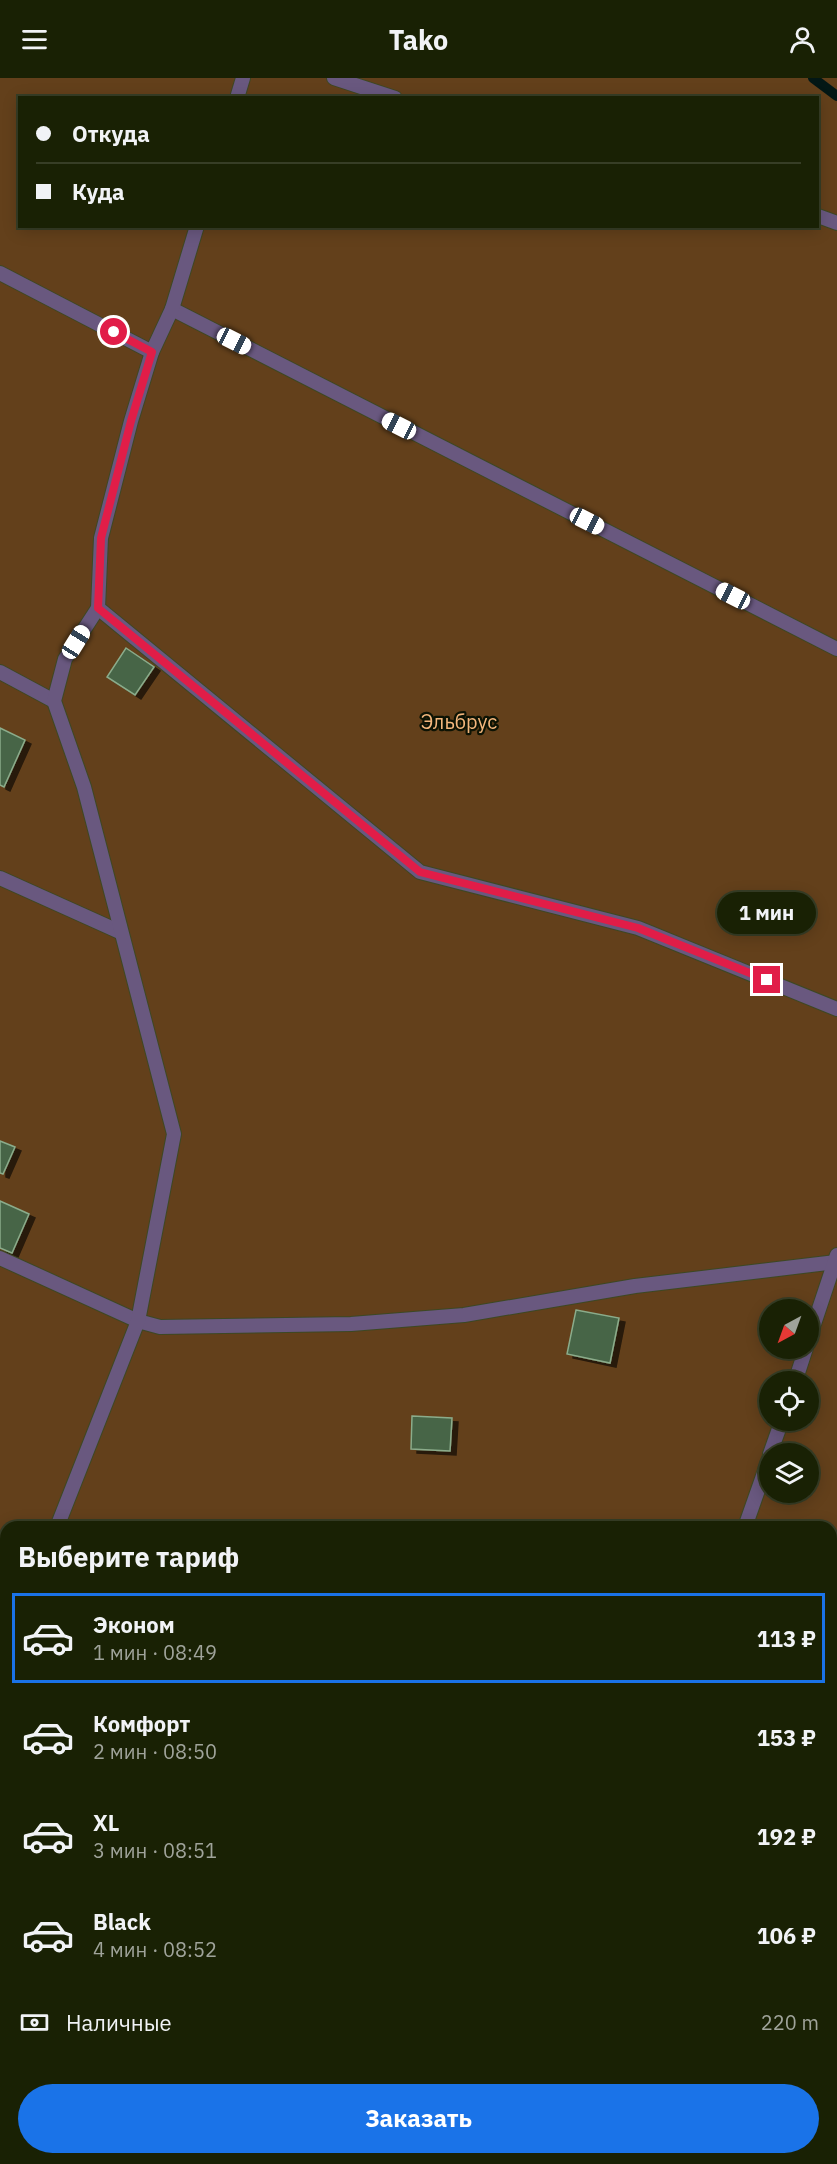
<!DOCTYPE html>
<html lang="ru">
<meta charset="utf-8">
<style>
:root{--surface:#192104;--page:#262e13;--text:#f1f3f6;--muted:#9fa39a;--line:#373e26;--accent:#1a73e8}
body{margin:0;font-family:"IBM Plex Sans",sans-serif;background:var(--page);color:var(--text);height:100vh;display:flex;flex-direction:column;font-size:22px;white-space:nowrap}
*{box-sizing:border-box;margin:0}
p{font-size:20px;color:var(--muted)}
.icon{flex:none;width:33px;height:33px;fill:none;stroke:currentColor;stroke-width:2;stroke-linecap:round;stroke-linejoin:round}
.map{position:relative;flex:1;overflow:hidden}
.sheet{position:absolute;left:0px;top:1443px;width:837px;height:644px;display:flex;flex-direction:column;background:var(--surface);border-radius:18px 18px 0 0;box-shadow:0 3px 15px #0003,0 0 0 2px var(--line)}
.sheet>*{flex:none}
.hud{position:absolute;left:18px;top:18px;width:801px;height:132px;border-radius:0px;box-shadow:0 3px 15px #0003,0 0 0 2px var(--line);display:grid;align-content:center;height:132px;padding:0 18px;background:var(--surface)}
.needle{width:39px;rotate:221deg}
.fabs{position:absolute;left:759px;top:1221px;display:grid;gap:12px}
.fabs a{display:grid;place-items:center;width:60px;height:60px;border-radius:50%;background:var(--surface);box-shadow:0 3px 15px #0003,0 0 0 2px var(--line);font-size:30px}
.end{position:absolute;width:27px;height:27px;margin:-14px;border:8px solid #e11d48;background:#fff;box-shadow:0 0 0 3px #fff}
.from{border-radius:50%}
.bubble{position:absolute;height:42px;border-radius:21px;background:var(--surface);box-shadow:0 3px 15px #0003,0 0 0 2px var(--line);font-size:20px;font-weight:700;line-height:42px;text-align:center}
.car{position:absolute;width:18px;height:36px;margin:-18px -9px;border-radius:8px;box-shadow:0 0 4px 2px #0007;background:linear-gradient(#fff 24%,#345 0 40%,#fff 0 76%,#345 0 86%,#fff 0)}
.hud b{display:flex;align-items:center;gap:21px;height:57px;font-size:22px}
.hud b+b{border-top:2px solid var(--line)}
.hud i{width:15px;height:15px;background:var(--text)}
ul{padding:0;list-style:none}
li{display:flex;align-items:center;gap:18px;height:90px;margin:0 12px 9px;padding:0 6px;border:3px solid transparent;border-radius:0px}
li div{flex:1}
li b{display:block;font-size:22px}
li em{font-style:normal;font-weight:700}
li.current{border-color:var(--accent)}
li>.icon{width:54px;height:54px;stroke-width:1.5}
h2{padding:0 18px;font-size:27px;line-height:72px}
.pay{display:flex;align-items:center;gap:15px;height:66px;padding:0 18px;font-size:22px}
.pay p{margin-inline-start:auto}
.primary-button{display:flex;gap:12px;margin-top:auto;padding:12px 18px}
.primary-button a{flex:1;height:69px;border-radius:36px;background:var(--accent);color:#fff;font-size:24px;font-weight:700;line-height:69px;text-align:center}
header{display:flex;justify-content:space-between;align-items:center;height:78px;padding:0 18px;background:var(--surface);font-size:27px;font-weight:700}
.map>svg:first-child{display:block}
.green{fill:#63401b;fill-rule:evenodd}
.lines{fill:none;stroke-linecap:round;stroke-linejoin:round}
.stream{stroke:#031715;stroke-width:10}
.building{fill:#466547;stroke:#8bac8b;stroke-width:1.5;filter:url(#shadow)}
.lane-casing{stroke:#3d4824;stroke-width:16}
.street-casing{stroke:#3d4824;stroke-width:20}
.lane{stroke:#69587f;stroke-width:14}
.street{stroke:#69587f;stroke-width:18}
.route{stroke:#e11d48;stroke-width:8}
.labels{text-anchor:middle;stroke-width:4.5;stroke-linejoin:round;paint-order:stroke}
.park-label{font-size:20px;fill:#f4b77d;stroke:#0d1304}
</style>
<header><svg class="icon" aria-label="menu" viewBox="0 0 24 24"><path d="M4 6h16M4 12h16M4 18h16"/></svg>Tako<svg class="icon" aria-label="person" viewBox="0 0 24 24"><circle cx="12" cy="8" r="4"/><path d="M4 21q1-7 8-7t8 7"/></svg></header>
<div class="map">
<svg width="837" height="2086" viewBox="0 0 837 2086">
<defs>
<filter id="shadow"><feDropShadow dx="6" dy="4" stdDeviation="0" flood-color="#0009"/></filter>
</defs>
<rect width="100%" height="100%" fill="#212c06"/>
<path class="green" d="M0 0H837V2086H0ZM20 20H818V148H20ZM770 1232H808V1270H770ZM770 1304H808V1342H770ZM770 1376H808V1414H770ZM6 1449H831V2080H6Z"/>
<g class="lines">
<path class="stream" d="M813 0 837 18"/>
</g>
<g class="building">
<path d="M126 570 154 589 135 617 107 599Z"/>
<path d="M0 650 25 662 4 709 0 707Z"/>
<path d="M0 1063 15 1069 3 1096 0 1095Z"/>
<path d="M0 1123 29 1136 12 1175 0 1170Z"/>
<path d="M576 1232 619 1240 610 1285 567 1276Z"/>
<path d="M412 1338 452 1340 450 1373 411 1371Z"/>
</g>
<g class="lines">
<defs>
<g id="lane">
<path d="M334 0 395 20"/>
<path d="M237 20 243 0"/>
<path d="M818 138 837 145"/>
<path d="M0 195 152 274"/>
<path d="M172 231 837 571"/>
<path d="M98 530 420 794 638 850 837 931"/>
<path d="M0 594 54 623"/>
<path d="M0 800 120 854"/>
<path d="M0 1180 138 1243 160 1249 351 1246 464 1237 635 1208 836 1184"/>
<path d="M808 1264 837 1177"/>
<path d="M795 1304 806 1270"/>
<path d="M770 1376 782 1342"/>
<path d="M57 1449 138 1243 174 1056 84 709 54 623 65 581 98 530 101 460 131 343 152 274 172 231 197 148"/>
<path d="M745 1449 770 1378"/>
<path d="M0 1550 6 1553"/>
<path d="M0 1602 6 1584"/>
<path d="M831 1795 837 1794"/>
<path d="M831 1879 837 1880"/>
<path d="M770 2086V2080"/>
</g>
<path id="street" d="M0 1889H6"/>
</defs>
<use href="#lane" class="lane-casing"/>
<use href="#street" class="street-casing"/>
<use href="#lane" class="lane"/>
<use href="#street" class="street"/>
</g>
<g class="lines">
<path class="route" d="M114 254 152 274 131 343 101 460 98 530 420 794 638 850 767 902"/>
</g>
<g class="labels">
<g class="park-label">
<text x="459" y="651">Эльбрус</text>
</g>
</g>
</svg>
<div class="fabs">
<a><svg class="needle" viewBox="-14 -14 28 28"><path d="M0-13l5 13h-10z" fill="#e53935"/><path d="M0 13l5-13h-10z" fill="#9fa39a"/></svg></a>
<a><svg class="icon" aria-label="locate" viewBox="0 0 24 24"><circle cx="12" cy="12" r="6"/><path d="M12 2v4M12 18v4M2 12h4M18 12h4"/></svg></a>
<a><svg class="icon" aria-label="layers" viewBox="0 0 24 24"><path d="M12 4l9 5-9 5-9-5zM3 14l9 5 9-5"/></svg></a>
</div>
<i class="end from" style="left:114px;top:254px"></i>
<i class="end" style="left:767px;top:902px"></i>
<div class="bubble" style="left:717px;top:814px;width:99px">1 мин</div>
<i class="car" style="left:234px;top:263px;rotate:117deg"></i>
<i class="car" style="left:399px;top:348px;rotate:297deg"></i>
<i class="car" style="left:587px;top:443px;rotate:117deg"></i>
<i class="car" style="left:733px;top:518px;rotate:297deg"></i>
<i class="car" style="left:76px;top:564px;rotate:32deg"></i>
<div class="hud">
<b><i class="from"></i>Откуда</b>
<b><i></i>Куда</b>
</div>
<section class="sheet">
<h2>Выберите тариф</h2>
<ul>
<li class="current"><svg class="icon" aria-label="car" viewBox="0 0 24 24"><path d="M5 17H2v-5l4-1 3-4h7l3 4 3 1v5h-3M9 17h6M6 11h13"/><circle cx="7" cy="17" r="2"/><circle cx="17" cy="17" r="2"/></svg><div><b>Эконом</b><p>1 мин · 08:49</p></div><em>113 ₽</em></li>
<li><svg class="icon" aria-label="car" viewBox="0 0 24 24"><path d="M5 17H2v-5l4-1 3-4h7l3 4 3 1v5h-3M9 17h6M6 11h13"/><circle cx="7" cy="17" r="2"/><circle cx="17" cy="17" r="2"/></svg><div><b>Комфорт</b><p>2 мин · 08:50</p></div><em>153 ₽</em></li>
<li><svg class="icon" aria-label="car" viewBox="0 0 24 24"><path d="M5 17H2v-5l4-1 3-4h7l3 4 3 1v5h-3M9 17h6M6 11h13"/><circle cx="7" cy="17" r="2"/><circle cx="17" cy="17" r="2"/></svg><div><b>XL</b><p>3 мин · 08:51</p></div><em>192 ₽</em></li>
<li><svg class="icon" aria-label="car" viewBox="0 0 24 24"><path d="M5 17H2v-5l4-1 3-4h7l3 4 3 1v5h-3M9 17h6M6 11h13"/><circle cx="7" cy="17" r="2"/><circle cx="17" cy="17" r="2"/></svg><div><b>Black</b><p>4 мин · 08:52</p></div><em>106 ₽</em></li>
</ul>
<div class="pay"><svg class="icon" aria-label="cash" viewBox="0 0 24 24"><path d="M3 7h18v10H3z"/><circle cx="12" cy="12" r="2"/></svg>Наличные<p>220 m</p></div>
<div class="primary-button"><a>Заказать</a></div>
</section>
</div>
